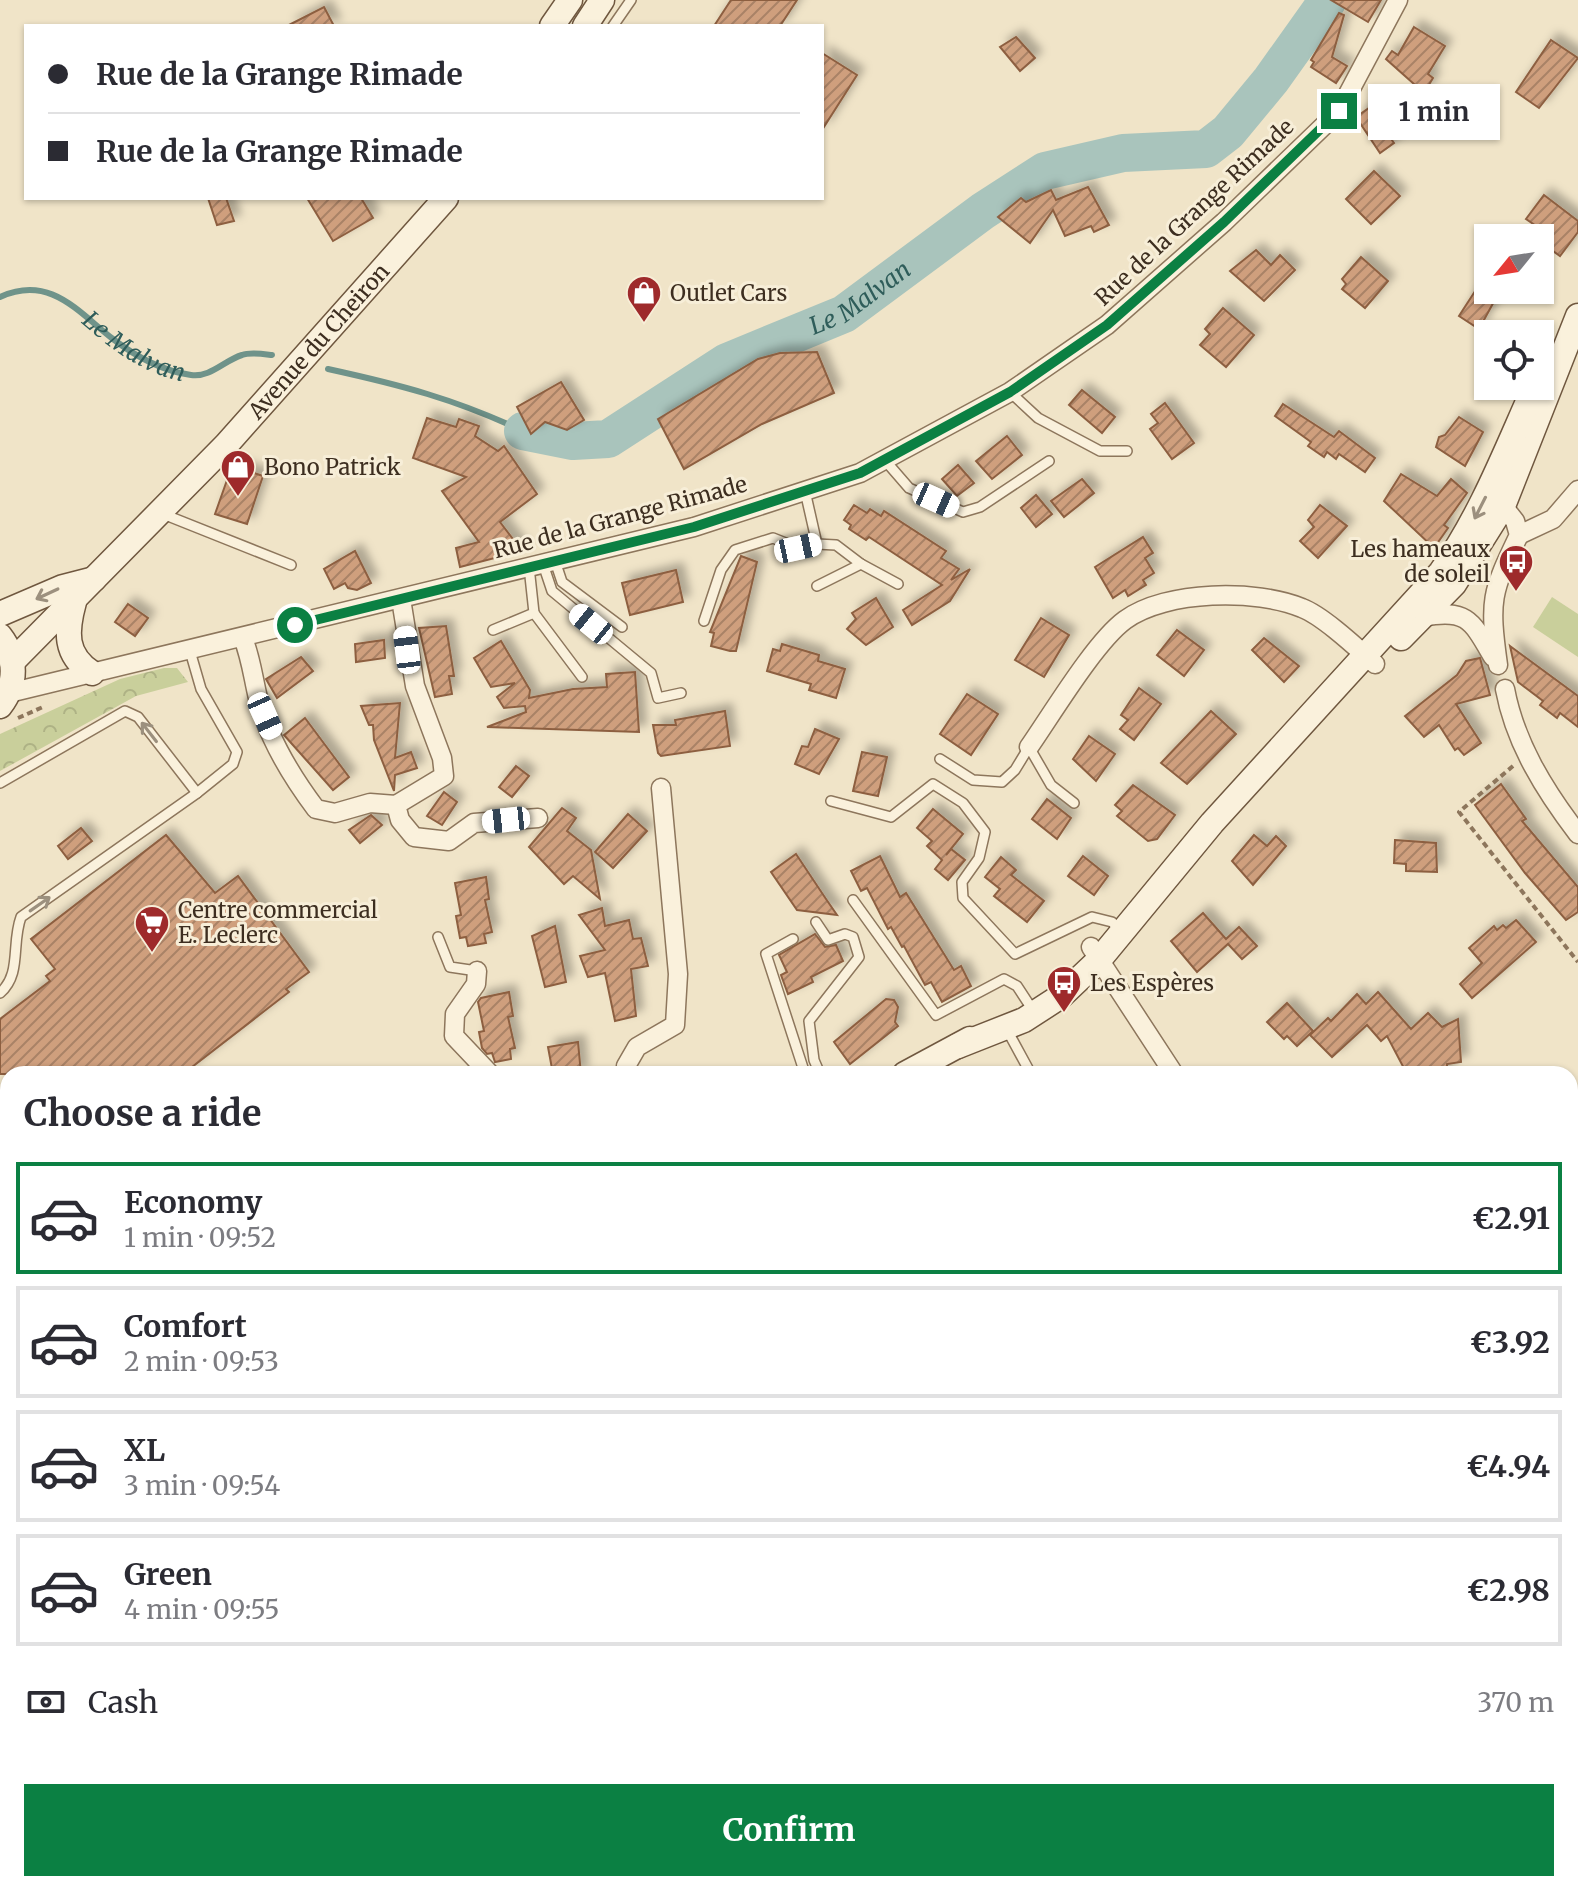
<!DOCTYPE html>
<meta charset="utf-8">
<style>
:root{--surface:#fff;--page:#f2f2f3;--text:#2b2b33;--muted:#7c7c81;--line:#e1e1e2;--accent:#0b8043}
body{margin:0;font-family:Merriweather,serif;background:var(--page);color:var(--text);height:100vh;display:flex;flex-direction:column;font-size:30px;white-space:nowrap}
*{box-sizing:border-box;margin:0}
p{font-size:26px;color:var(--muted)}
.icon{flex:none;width:44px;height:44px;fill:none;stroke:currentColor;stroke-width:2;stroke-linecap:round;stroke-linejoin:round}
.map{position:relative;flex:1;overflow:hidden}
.details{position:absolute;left:0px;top:1066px;width:1578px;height:826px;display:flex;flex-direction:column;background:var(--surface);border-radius:24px 24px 0 0;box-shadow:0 2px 6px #0004}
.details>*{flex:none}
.guide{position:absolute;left:24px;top:24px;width:800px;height:176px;border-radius:0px;box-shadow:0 2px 6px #0004;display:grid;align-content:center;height:176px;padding:0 24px;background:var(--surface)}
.needle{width:52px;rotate:240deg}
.buttons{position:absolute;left:1474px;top:224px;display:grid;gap:16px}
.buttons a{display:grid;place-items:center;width:80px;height:80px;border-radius:0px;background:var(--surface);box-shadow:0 2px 6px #0004;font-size:40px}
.end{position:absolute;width:36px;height:36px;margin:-18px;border:10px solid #0b8043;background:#fff;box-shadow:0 0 0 4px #fff}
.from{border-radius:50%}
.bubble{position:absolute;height:56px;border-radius:0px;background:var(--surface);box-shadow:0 2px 6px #0004;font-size:26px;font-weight:700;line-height:56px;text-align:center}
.car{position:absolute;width:24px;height:48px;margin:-24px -12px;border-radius:10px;box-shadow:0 0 6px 2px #0007;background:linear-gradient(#fff 24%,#345 0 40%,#fff 0 76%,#345 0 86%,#fff 0)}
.guide b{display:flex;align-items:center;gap:28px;height:76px;font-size:30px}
.guide b+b{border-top:2px solid var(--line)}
.guide i{width:20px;height:20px;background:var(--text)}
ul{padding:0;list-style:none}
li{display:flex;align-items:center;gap:24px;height:112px;margin:0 16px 12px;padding:0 8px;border:4px solid var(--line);border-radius:0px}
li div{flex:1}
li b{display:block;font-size:30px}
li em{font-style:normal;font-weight:700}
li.current{border-color:var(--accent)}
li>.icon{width:72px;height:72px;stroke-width:1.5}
h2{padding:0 24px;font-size:36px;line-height:96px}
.pay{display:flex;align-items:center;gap:20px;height:88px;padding:0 24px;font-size:30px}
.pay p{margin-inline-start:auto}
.action{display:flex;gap:16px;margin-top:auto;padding:16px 24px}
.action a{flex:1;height:92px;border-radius:0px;background:var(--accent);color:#fff;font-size:32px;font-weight:700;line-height:92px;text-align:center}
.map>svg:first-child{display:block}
.forest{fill:url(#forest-crowns)}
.pitch{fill:#c9cf9b}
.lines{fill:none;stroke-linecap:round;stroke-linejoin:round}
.stream{stroke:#6f938a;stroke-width:6}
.river{stroke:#a9c4bc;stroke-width:38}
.building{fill:url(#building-hatch);stroke:#8d5f41;stroke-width:2;filter:url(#shadow)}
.lane-casing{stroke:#8d765c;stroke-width:12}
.street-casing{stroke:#8d765c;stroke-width:21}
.secondary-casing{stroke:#6f573f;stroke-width:27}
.path{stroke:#8d765c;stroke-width:4;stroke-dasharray:6 4;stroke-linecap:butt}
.lane{stroke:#faf1dc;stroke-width:9}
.street{stroke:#faf1dc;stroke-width:18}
.secondary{stroke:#faf1dc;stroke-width:24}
.oneway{stroke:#9c907e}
.route{stroke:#0b8043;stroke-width:10}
.labels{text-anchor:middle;stroke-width:6;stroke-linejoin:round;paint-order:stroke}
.street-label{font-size:22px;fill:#3d2e20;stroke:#f7eed8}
.poi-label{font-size:22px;fill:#3d2e20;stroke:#f7eed8;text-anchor:start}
.water-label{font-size:24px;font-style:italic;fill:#2f5d5a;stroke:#f7eed8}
</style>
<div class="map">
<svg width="1578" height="1891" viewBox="0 0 1578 1891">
<defs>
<pattern id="forest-crowns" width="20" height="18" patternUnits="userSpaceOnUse" patternTransform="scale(2)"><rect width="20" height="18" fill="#c9cf9b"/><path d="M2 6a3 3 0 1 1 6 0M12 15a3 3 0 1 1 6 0" fill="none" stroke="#aeb285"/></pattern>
<pattern id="building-hatch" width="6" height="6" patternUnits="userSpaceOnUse" patternTransform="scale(2)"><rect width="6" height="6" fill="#cf9f7d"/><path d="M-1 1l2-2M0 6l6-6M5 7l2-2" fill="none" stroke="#a98266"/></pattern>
<filter id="shadow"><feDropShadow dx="7" dy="-7" stdDeviation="4" flood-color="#0004"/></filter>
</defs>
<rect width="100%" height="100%" fill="#f0e4c8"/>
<path class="forest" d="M164 668H177L188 682 136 696 0 771V734L120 679Z"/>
<path class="pitch" d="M1552 597 1578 614V657L1533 627Z"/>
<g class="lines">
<g class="stream">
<path id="s1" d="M0 297C50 274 78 312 113 339 135 356 163 371 191 375 210 378 225 360 242 355 250 352 263 354 272 355"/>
<path d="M328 369C401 385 455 399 523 431"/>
</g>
<path class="river" id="s2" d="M523 431 573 441 608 439 727 362 844 314 983 211 1045 171 1123 153 1206 149 1228 132 1271 80 1328 0"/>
</g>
<g class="building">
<path d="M731 0H797L780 26H714Z"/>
<path d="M1331 0H1381L1368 22Z"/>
<path d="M324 7 334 26H287Z"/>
<path d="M1339 13 1344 15 1332 57 1347 66 1336 83 1311 67 1314 62 1311 60Z"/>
<path d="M1414 27 1445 46 1428 74 1433 78 1424 93 1386 59 1392 51 1398 55Z"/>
<path d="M1016 37 1035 58 1020 71 1000 47Z"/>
<path d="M1551 40 1578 58 1539 108 1516 92Z"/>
<path d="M822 53 857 75 822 130Z"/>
<path d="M1369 108 1394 143 1380 153 1356 117Z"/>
<path d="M1374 171 1400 196 1371 224 1346 199Z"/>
<path d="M1088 187 1109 225 1094 232 1091 226 1065 236 1053 210 1030 243 998 217 1021 198 1026 202 1051 190 1056 200Z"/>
<path d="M1544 195 1578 221V232L1560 256 1542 243 1543 240 1534 234 1539 228 1526 219Z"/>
<path d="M208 198H226L234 221 217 225Z"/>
<path d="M307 198H361L373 218 333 241Z"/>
<path d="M1256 250 1271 265 1280 255 1295 270 1264 301 1230 271Z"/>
<path d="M1361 257 1388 281 1365 308 1342 289 1346 284 1342 279Z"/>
<path d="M1479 285 1497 296 1479 329 1459 316Z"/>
<path d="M1223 308 1254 335 1226 367 1200 345 1210 334 1205 329Z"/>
<path d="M817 352 834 393 762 424 684 469 658 419 758 359 780 353Z"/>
<path d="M561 382 584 420 567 430 545 422 531 434 517 407Z"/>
<path d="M1082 390 1115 417 1102 433 1069 405Z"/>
<path d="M1165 403 1194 443 1172 459 1150 429 1158 423 1151 414Z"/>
<path d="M1283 404 1334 437 1339 431 1375 458 1365 472 1339 454 1336 459 1327 452 1324 457 1308 446 1311 442 1275 416Z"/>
<path d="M1459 417 1483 432 1465 466 1436 447 1439 437 1445 435Z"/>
<path d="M427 418 456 427 459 419 479 426 475 436 498 451 504 446 537 494 500 522 522 551 460 567 456 548 479 542 442 491 466 477 413 458Z"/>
<path d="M1007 436 1022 455 992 479 976 461Z"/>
<path d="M958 465 974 483 957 496 942 479Z"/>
<path d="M232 466 263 476 247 524 215 514Z"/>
<path d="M1401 474 1437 496 1451 479 1467 493 1444 525 1448 528 1434 548 1384 501Z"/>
<path d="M1082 479 1094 493 1064 517 1051 501Z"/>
<path d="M1036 495 1052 514 1036 527 1021 508Z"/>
<path d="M854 505 867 513 870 509 881 516 884 511 946 551 941 558 959 569 951 580 970 569 950 601 912 625 903 610 942 585 869 537 866 540 849 529 851 525 844 520Z"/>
<path d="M1320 505 1347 526 1318 558 1300 541 1314 527 1308 520Z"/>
<path d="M1143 537 1153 553 1145 558 1154 573 1143 580 1146 585 1128 596 1125 590 1113 598 1095 567Z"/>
<path d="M355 551 371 583 357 590 348 588 345 583 334 589 324 569Z"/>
<path d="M741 556 757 562 736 651H730L711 646 714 633 710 632Z"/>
<path d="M676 570 683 602 630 615 622 583Z"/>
<path d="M876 598 893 627 866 645 847 629 856 619 852 613Z"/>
<path d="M128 604 148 618 135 636 115 622Z"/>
<path d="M1041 618 1069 635 1044 677 1015 660Z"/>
<path d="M446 626 454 676H449L452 694 435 697 419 628Z"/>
<path d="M1177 630 1204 650 1184 676 1157 655Z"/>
<path d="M1264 638 1299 666 1284 682 1252 650Z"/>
<path d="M384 640 385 658 356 662 355 644Z"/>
<path d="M501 641 530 690 529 698 573 689 607 687 606 674 635 672 639 732 487 727 526 712 525 706 504 708 497 697 515 683 491 687 474 658Z"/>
<path d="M782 644 819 655 818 661 845 669 836 698 809 690 811 684 767 671 773 649 780 651Z"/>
<path d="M1510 646 1578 696V727L1560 713 1557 718 1540 705 1543 701 1518 682Z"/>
<path d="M301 657 313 671 277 698 266 679Z"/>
<path d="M1480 658 1490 695 1456 704 1481 743 1464 755 1458 748 1455 750 1439 725 1424 737 1405 716 1457 675 1466 661Z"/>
<path d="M1139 688 1161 704 1134 740 1120 729 1128 720 1121 715Z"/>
<path d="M967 694 998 714 971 755 940 734Z"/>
<path d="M400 703 395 758 411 752 417 768 395 775 394 791 374 740 373 725H369L361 706Z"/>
<path d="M725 711 730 746 661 756 658 753 653 725H676L675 720Z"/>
<path d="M1211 711 1236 734 1187 784 1161 763Z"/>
<path d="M305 718 349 777 333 790 284 735Z"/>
<path d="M815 729 839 739 819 774 795 764 802 746 808 747Z"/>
<path d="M1089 736 1115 754 1096 781 1073 759Z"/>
<path d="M862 752 887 757 878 796 853 791Z"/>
<path d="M516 766 529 776 512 797 499 787Z"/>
<path d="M1501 784 1526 819 1522 821 1578 887V912L1566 920 1525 873 1475 805Z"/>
<path d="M1133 785 1175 815 1157 839 1148 841 1117 816 1122 811 1115 805Z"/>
<path d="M444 792 457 802 442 825 427 816Z"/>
<path d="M1047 799 1071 818 1057 839 1032 819Z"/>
<path d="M562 808 576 818 567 831 591 850 600 899 573 876 564 884 529 847Z"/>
<path d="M933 809 963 834 946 855 951 849 965 860 948 880 935 869 942 860 927 846 932 841 917 828Z"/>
<path d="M628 814 647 831 613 868 595 852Z"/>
<path d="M371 815 382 825 360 843 349 830Z"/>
<path d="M81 828 92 841 68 859 58 846Z"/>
<path d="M166 835 215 893 238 876 309 972 286 989 289 992 183 1074H0V1019L50 981 46 976 55 969 31 939Z"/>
<path d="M1254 835 1267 846 1276 836 1286 846 1253 885 1232 861Z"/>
<path d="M1395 840 1436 843 1437 872 1406 871V864L1394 863Z"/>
<path d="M796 854 826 899 837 915 797 910 771 872Z"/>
<path d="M880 856 900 897 906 893 954 970 961 966 971 986 942 1002 931 982 925 985 904 946 902 947 891 927 888 929 867 888 861 891 851 871Z"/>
<path d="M1083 856 1108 876 1094 895 1068 876Z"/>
<path d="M1001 857 1016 870 1011 875 1044 901 1027 922 994 896 1000 889 985 877Z"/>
<path d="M486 877 489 899 485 900 492 932 484 934 486 943 468 946 466 937 460 938 456 916 461 915 455 883Z"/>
<path d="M602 908 605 926 629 920 633 939 641 938 648 966 631 969 636 1016 615 1021 605 973 588 977 580 956 605 950 579 915Z"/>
<path d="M1203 913 1226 939 1239 927 1257 946 1242 959 1228 944 1197 972 1171 941Z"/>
<path d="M1516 920 1536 942 1472 998 1460 984 1482 963 1469 948 1494 926 1497 930 1503 925 1506 928Z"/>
<path d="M555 926 566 982 545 987 532 936Z"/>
<path d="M815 934 825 947 836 945 843 961 811 977 813 982 788 994 781 975 787 972 779 955Z"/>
<path d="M509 992 513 1016 508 1017 515 1048 510 1049 511 1059 495 1062 492 1053 487 1054 482 1048 479 1032 484 1031 478 1002 481 998Z"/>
<path d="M1378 992 1411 1029 1428 1013 1442 1027 1458 1019 1461 1062 1447 1064V1074H1407L1387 1036 1381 1041 1367 1025 1332 1057 1310 1035 1328 1018 1331 1021 1357 994 1366 1004Z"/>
<path d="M886 999 894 1000 898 1007 895 1022 898 1026 850 1064 834 1042Z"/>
<path d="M1287 1003 1313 1031 1297 1046 1287 1036 1284 1039 1267 1022Z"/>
<path d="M578 1042 581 1074H553L548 1047Z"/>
</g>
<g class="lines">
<defs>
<g id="lane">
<path d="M613 26 631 0"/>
<path d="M1010 392 1038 418 1100 451H1127"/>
<path d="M883 458 909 488 963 512 980 507 1049 461"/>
<path d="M805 491 817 544 836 545 861 564 817 586"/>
<path d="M163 514 291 565"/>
<path d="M555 561 562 582 622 627"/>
<path d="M543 564 552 591 651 673 658 698 681 693"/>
<path d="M861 564 898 584"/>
<path d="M534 613 582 677"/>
<path d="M704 621 721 570 735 550 773 538 798 548 817 544"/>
<path d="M493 630 534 613 529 567"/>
<path d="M940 759 973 780 1002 782 1015 770 1029 747 1051 785 1074 803"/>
<path d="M0 783 125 711 138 717 197 793"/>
<path d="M831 801 891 817 933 784 963 803 985 832 979 858 962 882 963 898 1015 954 1092 917 1112 922 1120 930"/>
<path d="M853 900 936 1015 1004 979 1017 986 1034 1012"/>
<path d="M816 922 828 940 845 934 853 937 859 957 809 1021 814 1060 820 1074"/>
<path d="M438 937 450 967 477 971"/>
<path d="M793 939 766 954 805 1074"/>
<path d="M0 993C22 974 11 944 21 917L197 793 233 764 237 752 201 689 190 651"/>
<path d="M1006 1028 1031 1074"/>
</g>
<g id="street">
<path d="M1519 535 1553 519 1578 490"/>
<path d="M401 599 415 686 442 758 444 776 396 805 400 820 414 837 449 841 474 823 538 818"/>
<path d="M1423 617C1467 608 1472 621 1493 657"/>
<path d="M243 638C251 658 253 677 258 698 268 738 292 777 316 809L335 813 370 803 396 805"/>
<path d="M1498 665C1489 600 1491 593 1519 535L1515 521 1503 506"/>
<path d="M1505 689C1515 743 1545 791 1578 834"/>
<path d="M9 693 694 527 860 473 1010 392 1107 325 1224 222 1339 111 1398 0"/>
<path d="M1029 747C1052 714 1095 642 1125 620 1166 590 1257 589 1302 608 1323 616 1357 648 1375 664"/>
<path d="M1091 947 1174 1074"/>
<path d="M477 971 476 984 455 1014 454 1036 490 1074"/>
<path d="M628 1074 626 1066 637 1047 675 1025 678 974 661 788"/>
<path d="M1570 1368 1578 1382"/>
<path d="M270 1884 274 1891"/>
<path d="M521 1884 527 1891"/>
<path d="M875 1884 883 1891"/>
<path d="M1399 1884 1400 1891"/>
<path d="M409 1891 415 1884"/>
<path d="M957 1891 986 1884"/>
</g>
<g id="secondary">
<path d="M552 26 570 0"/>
<path d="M585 26 602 0"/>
<path d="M74 602C66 631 64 655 92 673"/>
<path d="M0 614 63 587 94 579"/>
<path d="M0 636C17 658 17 684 0 706"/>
<path d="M1401 638 1454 584 1503 506 1578 316"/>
<path id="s3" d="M12 662 226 445 446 198"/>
<path d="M958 1046 1024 1020 1061 996 1099 960 1212 823 1441 572C1482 514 1506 450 1535 386"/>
<path d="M905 1074 970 1039"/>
<path d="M78 1891 82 1884"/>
</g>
</defs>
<use href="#lane" class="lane-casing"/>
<use href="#street" class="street-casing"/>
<use href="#secondary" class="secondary-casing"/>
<g class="path">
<path d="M18 718 43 707"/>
<path d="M1513 766 1459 812 1578 962"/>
</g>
<use href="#lane" class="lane"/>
<use href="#street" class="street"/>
<use href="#secondary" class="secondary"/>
</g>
<defs><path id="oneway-shaft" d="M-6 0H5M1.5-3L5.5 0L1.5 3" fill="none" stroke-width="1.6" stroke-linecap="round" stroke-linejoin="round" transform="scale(2)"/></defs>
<g class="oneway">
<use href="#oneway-shaft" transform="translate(1480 508) rotate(117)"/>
<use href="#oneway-shaft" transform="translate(47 594) rotate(155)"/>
<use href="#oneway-shaft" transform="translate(149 732) rotate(-128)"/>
<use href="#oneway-shaft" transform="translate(40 904) rotate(-35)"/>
</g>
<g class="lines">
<path class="route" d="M295 625 694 527 860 473 1010 392 1107 325 1224 222 1339 111"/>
</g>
<defs>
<symbol id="shop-pin" viewBox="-11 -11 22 30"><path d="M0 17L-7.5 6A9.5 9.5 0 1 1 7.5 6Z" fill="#9e2a2b" stroke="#f7eed8"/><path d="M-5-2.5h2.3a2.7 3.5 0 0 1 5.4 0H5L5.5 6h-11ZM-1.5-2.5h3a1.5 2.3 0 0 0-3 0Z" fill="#fff"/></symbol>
<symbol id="bus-pin" viewBox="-11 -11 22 30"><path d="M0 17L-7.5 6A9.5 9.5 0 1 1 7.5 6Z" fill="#9e2a2b" stroke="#f7eed8"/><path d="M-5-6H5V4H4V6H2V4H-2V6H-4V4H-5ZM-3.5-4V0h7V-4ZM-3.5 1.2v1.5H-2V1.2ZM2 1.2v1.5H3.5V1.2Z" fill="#fff"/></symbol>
<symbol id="supermarket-pin" viewBox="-11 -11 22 30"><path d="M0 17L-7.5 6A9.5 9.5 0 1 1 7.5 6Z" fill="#9e2a2b" stroke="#f7eed8"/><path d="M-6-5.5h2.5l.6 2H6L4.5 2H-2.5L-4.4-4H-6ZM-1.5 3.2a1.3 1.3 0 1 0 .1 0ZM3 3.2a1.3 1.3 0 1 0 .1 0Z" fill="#fff"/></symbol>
</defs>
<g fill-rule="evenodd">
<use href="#shop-pin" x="624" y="273" width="40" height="54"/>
<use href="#shop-pin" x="218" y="447" width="40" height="54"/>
<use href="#bus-pin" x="1496" y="542" width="40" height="54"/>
<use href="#supermarket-pin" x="132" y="903" width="40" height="54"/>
<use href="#bus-pin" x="1044" y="963" width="40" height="54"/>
</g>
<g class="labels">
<g class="street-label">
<text transform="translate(1194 212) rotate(-43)" y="8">Rue de la Grange Rimade</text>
<text dy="8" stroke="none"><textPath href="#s3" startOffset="444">Avenue du Cheiron</textPath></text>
<text transform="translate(620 517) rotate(-15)" y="8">Rue de la Grange Rimade</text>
</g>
<g class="poi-label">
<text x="670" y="301">Outlet Cars</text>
<text x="264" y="475">Bono Patrick</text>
<text x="1490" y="557" text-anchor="end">Les hameaux<tspan x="1490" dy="25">de soleil</tspan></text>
<text x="178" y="918">Centre commercial<tspan x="178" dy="25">E. Leclerc</tspan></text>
<text x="1090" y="991">Les Espères</text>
</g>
<g class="water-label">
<text dy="8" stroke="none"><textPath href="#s2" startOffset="376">Le Malvan</textPath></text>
<text dy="8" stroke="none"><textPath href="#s1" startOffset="152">Le Malvan</textPath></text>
</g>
</g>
</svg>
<div class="buttons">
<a><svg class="needle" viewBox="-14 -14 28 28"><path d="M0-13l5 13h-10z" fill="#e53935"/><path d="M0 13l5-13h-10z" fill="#7c7c81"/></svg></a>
<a><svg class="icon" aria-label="locate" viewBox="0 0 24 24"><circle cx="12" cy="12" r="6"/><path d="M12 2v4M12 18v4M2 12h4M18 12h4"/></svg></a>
</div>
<i class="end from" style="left:295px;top:625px"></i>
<i class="end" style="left:1339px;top:111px"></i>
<div class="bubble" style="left:1368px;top:84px;width:132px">1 min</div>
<i class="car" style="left:936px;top:500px;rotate:114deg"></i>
<i class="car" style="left:798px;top:548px;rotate:78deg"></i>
<i class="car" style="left:591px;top:624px;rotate:309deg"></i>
<i class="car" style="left:407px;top:650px;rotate:353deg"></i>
<i class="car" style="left:265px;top:716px;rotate:156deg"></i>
<i class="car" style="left:506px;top:820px;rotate:264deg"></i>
<div class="guide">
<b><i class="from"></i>Rue de la Grange Rimade</b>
<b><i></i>Rue de la Grange Rimade</b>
</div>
<section class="details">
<h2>Choose a ride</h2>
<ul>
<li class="current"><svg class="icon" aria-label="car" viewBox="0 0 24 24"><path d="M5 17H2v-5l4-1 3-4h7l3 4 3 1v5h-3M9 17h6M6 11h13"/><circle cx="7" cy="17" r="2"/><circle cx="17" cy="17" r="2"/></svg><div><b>Economy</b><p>1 min · 09:52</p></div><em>€2.91</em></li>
<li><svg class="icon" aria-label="car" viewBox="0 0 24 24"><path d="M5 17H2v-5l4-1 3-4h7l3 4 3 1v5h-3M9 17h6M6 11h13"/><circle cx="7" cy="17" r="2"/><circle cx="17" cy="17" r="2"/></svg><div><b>Comfort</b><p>2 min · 09:53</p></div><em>€3.92</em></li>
<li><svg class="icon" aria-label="car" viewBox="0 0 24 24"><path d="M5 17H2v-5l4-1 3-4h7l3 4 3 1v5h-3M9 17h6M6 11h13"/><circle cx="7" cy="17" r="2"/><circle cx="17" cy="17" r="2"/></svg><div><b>XL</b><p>3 min · 09:54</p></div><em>€4.94</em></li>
<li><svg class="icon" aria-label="car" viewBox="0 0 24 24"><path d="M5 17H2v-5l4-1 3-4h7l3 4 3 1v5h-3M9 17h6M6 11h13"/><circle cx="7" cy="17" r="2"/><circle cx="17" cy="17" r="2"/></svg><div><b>Green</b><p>4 min · 09:55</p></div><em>€2.98</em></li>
</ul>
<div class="pay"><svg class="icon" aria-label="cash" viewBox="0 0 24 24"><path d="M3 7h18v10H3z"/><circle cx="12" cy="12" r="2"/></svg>Cash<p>370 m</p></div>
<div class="action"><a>Confirm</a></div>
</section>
</div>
